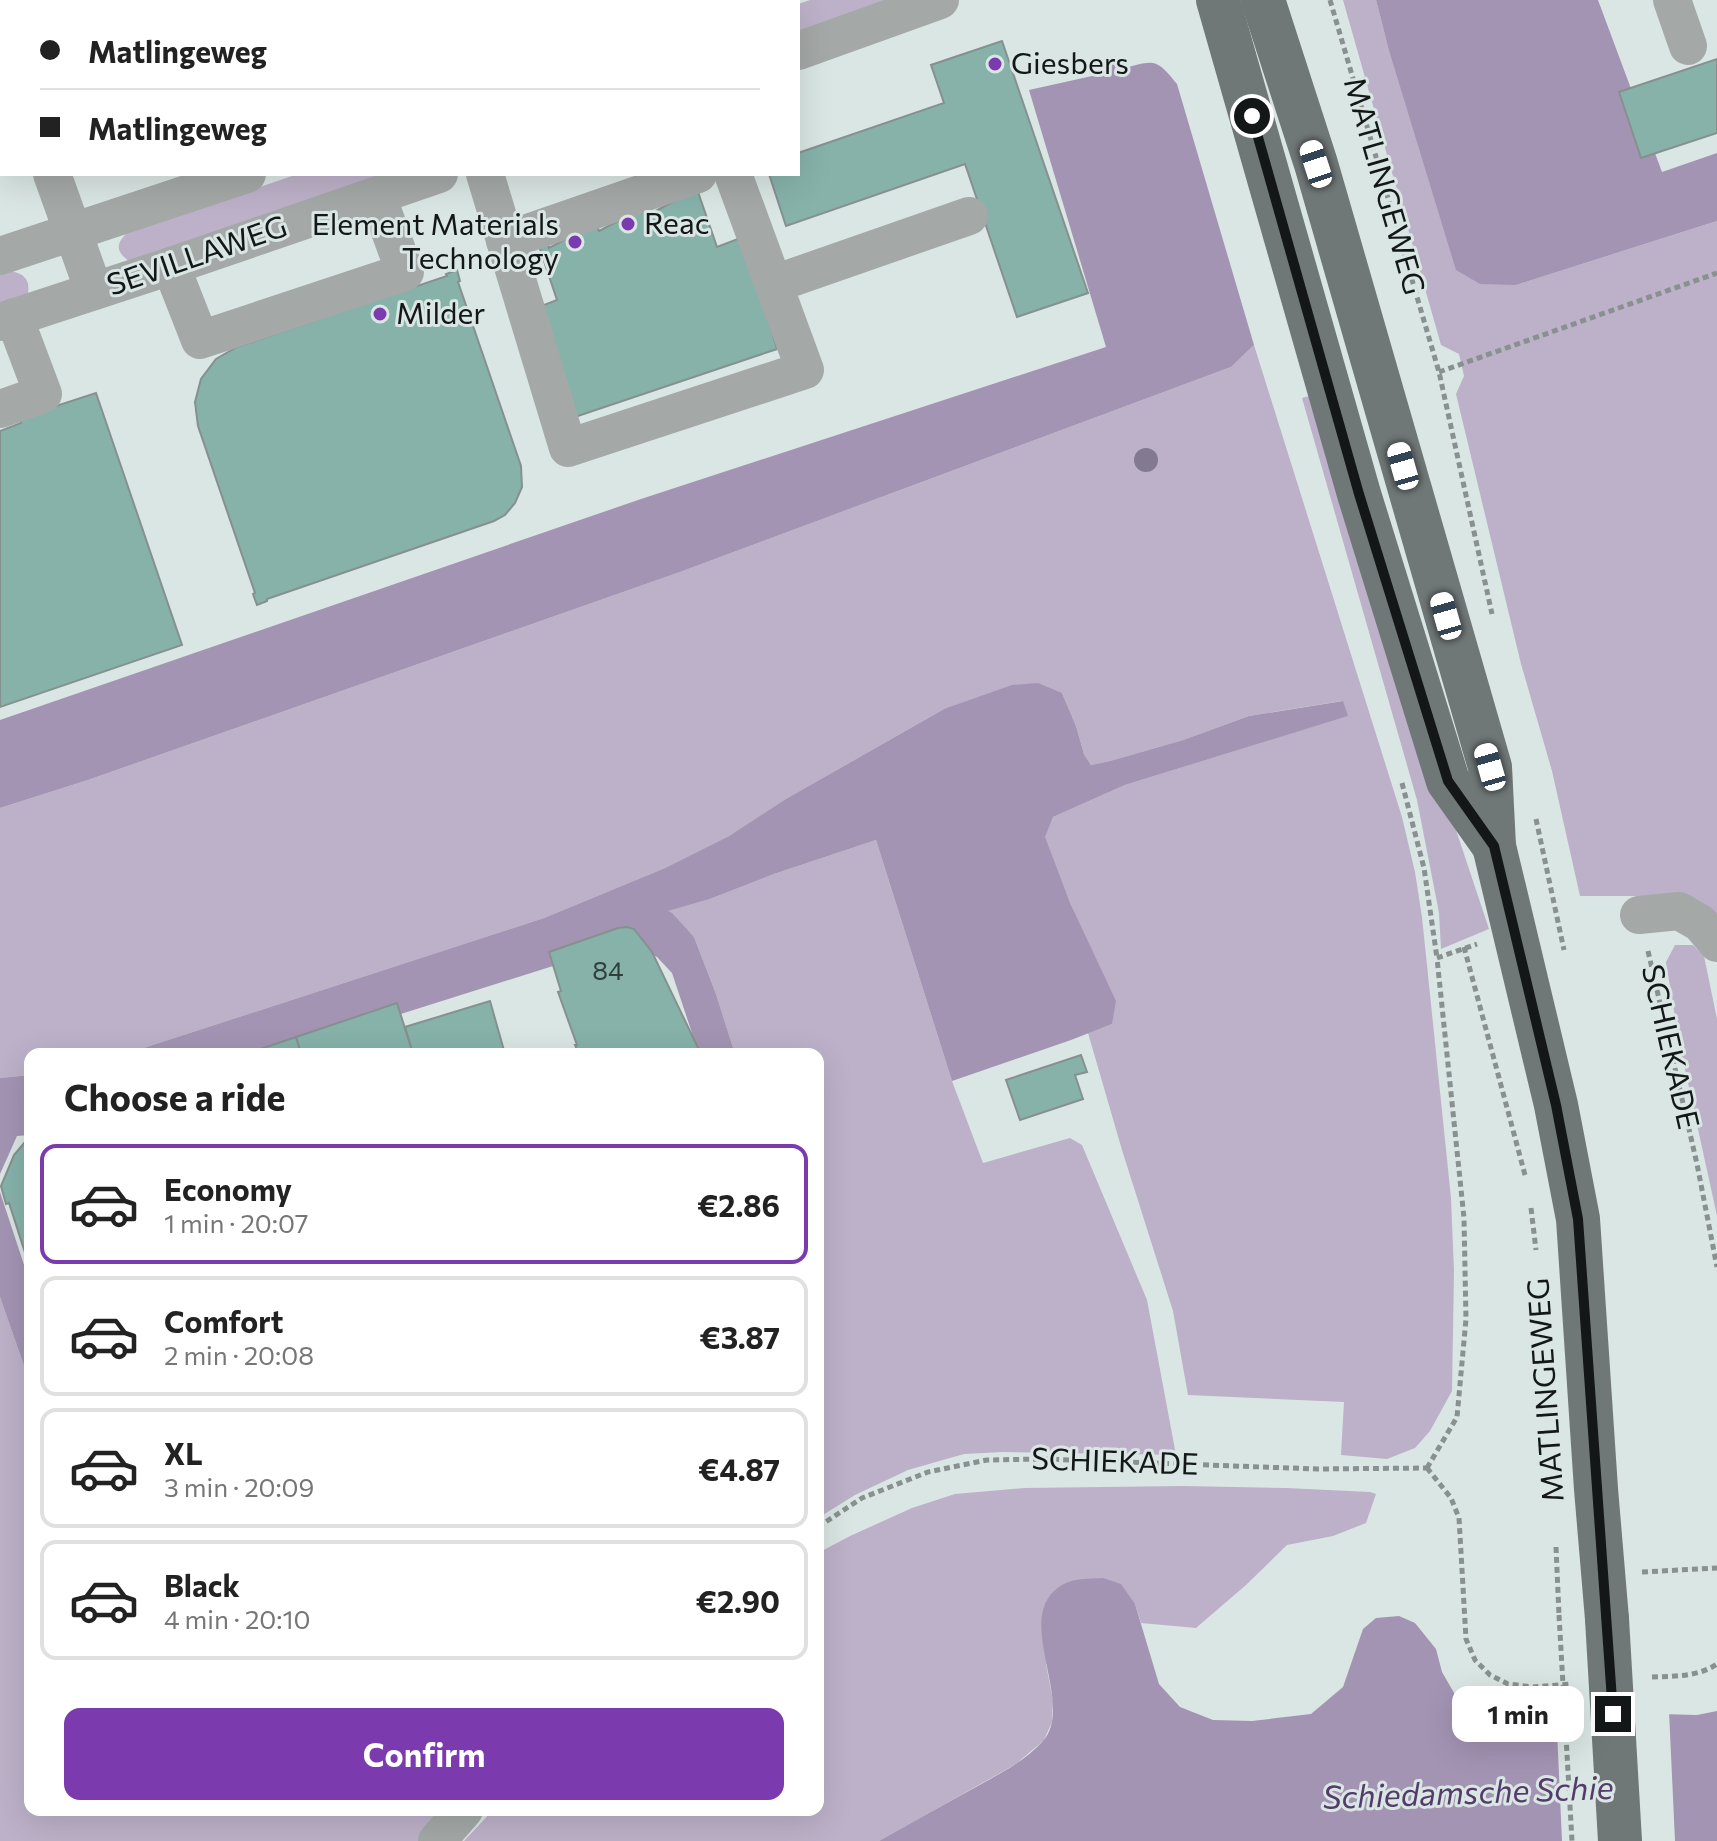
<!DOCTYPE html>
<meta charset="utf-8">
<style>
:root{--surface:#fff;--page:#f2f2f2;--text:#222;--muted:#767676;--line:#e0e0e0;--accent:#7b3aae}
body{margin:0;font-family:Commissioner,sans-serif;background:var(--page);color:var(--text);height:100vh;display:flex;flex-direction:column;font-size:30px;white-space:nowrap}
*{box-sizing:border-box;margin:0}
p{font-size:26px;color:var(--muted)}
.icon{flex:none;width:44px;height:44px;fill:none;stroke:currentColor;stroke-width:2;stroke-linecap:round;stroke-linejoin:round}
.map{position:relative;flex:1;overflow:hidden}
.drawer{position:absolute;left:24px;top:1048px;width:800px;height:768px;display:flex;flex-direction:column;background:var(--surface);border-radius:16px;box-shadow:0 8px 32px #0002}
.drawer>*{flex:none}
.hud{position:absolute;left:0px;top:0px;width:800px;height:176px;box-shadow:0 8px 32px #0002;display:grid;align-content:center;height:176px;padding:0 40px;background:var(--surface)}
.end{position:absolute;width:36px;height:36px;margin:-18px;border:10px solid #131717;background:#fff;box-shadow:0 0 0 4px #fff}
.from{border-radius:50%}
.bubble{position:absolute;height:56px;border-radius:16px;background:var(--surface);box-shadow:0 8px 32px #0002;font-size:26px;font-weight:700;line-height:56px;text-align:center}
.car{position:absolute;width:24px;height:48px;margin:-24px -12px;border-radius:10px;box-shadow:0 0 6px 2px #0007;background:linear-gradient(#fff 24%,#345 0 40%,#fff 0 76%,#345 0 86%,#fff 0)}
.hud b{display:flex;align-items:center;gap:28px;height:76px;font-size:30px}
.hud b+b{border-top:2px solid var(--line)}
.hud i{width:20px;height:20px;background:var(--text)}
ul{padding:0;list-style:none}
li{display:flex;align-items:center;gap:24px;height:120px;margin:0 16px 12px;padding:0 24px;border:4px solid var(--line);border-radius:16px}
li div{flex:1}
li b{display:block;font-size:30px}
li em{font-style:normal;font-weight:700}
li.on{border-color:var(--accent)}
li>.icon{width:72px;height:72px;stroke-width:1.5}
h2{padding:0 40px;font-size:36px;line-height:96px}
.primary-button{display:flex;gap:16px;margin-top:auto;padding:16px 40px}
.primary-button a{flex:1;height:92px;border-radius:16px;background:var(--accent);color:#fff;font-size:32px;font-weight:700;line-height:92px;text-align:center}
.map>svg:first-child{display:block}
.green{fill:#bdb1c9}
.water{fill:#a394b3}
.pier{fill:#dae6e3}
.building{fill:#86b2aa;stroke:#86918f;stroke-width:2}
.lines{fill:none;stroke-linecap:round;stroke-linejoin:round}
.path{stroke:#88918f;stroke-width:5;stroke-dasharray:6 4;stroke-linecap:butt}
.minor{stroke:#a4a9a8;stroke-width:38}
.major{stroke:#707877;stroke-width:44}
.path-bridge{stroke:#88918f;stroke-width:5;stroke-dasharray:6 4;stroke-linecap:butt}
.major-bridge{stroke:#707877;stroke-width:44}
.tree{fill:#817a90}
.route{stroke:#131717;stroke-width:10}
.poi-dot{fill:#7b3aae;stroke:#dae6e3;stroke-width:3}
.labels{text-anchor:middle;stroke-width:6;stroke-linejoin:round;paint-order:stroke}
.number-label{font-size:26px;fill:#303e3c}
.poi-label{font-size:30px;fill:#131717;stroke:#dae6e3;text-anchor:start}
.street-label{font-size:30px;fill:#131717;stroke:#dae6e3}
.water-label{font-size:32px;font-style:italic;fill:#533c69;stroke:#dae6e3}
</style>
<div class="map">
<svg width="1717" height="1841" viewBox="0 0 1717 1841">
<rect width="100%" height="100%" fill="#dae6e3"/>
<g class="green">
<path d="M810 0H904L798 36V4Z"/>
<path d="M1343 0H1376L1388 47 1516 285 1717 221V917L1690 899 1634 896H1580L1552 771 1521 664 1456 394 1464 376 1459 354 1441 345Z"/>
<path d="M298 174H394L129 261C115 251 116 243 128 232Z"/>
<path d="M11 271C24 274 30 279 28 293L0 308V274Z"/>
<path d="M1254 345 1402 817 1415 872 1422 917 1451 1198 1454 1271 1452 1391 1430 1431 1415 1448 1387 1459 1341 1455 1344 1402 1188 1395 1173 1311 1122 1150 1088 1033 1112 1024 1071 905 1044 837 1053 817 1125 785 1347 716 1342 701 1249 716 1183 740 1110 761 1091 765 1084 754 1076 726 1062 693 944 709 784 800 729 836 665 868 544 918 125 1054H30V1075L0 1078V808L88 780 680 572 1231 367Z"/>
<path d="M1320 393 1403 684 1457 833 1489 929 1441 949 1439 913 1417 800 1302 398Z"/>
<path d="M876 840 952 1081 983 1163 1070 1138 1082 1145 1147 1300 1176 1455 1003 1452 964 1454 908 1470 855 1495 818 1518V1054H735L716 994 694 937 667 911 710 899 774 874Z"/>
<path d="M1675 945H1693L1704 956 1717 1019V1216L1679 1042 1666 962Z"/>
<path d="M0 1297 30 1383V1810H447L419 1841H0Z"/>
<path d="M1183 1486 1286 1488 1370 1492 1376 1494 1366 1523 1333 1536 1287 1545 1246 1585 1196 1628 1141 1623 1135 1604 1046 1664 1053 1701 1052 1722 1044 1740 1016 1764 879 1841H464L493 1810H818V1553L850 1536 912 1508 955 1494 1025 1488Z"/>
</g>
<g class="water">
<path d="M1376 0H1598L1662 172 1717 153V221L1516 285 1480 284 1456 270 1388 47Z"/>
<path d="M1119 62 1121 69C1153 61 1155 56 1177 84L1254 345 1231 367 680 572 88 780 0 808V720L641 499 1106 347 1029 90 1110 72 1108 65Z"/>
<path d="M1038 683 1062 693 1076 726 1084 754 1091 765 1110 761 1183 740 1249 716 1343 701 1348 716 1125 785 1053 817 1045 837 1071 905 1116 1001 1112 1024 1071 1040 952 1081 876 840 774 874 710 899 668 911 672 913 694 937 716 994 735 1054H699L672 973 657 957 642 949 572 960 274 1054H125L544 918 665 868 729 836 784 800 944 709 1012 685Z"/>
<path d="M30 1075V1135L17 1136 0 1174V1078Z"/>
<path d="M0 1192 30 1283V1383L0 1297Z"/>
<path d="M1103 1578 1121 1584 1135 1604 1159 1684 1180 1707 1213 1720 1252 1721 1311 1714 1343 1687 1363 1629 1376 1618 1399 1616 1415 1623 1436 1649 1442 1672 1457 1698 1476 1709 1697 1715 1717 1711V1841H879C911 1823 943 1805 976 1787 999 1774 1024 1762 1042 1742 1079 1703 1006 1612 1066 1583 1076 1578 1092 1579 1103 1578Z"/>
</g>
<path class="pier" d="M1556 1708 1669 1711 1675 1841H1562Z"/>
<g class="building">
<path d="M136 0H294L295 2H137Z"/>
<path d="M1002 41 1088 293 1017 317 965 164 786 226 769 174H798V153L944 103 931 65Z"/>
<path d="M1717 59V133L1641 158 1619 92Z"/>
<path d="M697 189 717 247 743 237 777 349 572 418 531 310 557 300 538 243 547 240 549 248 596 223 599 231 647 206 650 214Z"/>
<path d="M457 270 460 281 458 282 521 466 522 487 515 503 505 515 494 521 267 599V601L257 605 253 594 255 593 198 426 195 402 201 379 216 359 237 347 447 276 446 274Z"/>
<path d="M96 393 182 645 0 707V431L21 423 19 418Z"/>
<path d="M627 927 634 929 652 952 701 1054H574L577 1050 575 1045H577L558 992 561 991 549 952 618 928Z"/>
<path d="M490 1001 505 1054H413L405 1027Z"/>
<path d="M397 1003 413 1054H301L296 1037Z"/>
<path d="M296 1037 301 1054H246Z"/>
<path d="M1081 1055 1087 1072 1075 1075 1083 1099 1020 1120 1006 1080Z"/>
<path d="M30 1136V1268L9 1203 6 1204 1 1186 14 1155Z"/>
</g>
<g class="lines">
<g class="path">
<path d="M1330 0 1439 372 1492 614"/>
<path d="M1439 372 1717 273"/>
<path d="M1402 783 1424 868 1437 958"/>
<path d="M1536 819 1564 950"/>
<path d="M1464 947 1525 1175"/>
<path d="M1648 951 1697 1164 1717 1267"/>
<path d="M1531 1208 1536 1250"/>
<path d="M1427 1468 1457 1417 1466 1319 1464 1218 1437 958 1477 944"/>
<path d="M1427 1468 1451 1498 1459 1518 1466 1639 1475 1660 1490 1675 1508 1684 1533 1687 1570 1684"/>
<path d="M818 1527 862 1498 928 1472 987 1460 1044 1459 1317 1469 1427 1468"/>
<path d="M1556 1547 1559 1615"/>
<path d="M1642 1572 1717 1568"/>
<path d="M1652 1677C1674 1676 1698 1677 1717 1664"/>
</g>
<g class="minor">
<path d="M1672 0 1688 46"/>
<path d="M760 2 766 0"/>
<path d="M0 27 2 33"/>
<path d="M798 51 940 0"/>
<path d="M52 174 94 291"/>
<path d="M485 174 568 448 805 370 733 174"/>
<path d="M505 241 698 174"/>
<path d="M0 256 247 174"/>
<path d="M171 266 200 340 405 272 377 196"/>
<path d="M774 284 969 216"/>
<path d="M0 322 171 266 439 174"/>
<path d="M0 409 43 394 14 317"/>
<path d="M1639 915 1679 911 1700 923 1717 943"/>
<path d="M437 1841 464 1810"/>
</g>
<g class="major">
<path d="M1218 0 1359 494 1448 781 1494 846"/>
<path d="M1263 0 1316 164 1490 767 1494 846 1556 1105 1578 1219 1596 1489 1607 1619"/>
</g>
<path class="path-bridge" d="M1559 1615 1572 1841"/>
<path class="major-bridge" d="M1607 1619 1620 1841"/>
</g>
<circle class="tree" cx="1146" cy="460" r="12"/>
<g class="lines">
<path class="route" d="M1252 116 1359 494 1448 781 1494 846 1556 1105 1578 1219 1613 1714"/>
</g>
<g class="poi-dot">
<circle cx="995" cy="64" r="8"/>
<circle cx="628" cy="224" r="8"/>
<circle cx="575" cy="242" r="8"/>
<circle cx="380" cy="314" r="8"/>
</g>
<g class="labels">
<g class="number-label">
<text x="608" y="980">84</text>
</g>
<g class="poi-label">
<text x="1011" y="74">Giesbers</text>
<text x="644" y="234">Reac</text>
<text x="559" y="235" text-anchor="end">Element Materials<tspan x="559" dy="34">Technology</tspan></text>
<text x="396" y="324">Milder</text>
</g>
<g class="street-label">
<text transform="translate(1384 186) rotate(74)" y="10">MATLINGEWEG</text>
<text transform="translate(197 256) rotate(-19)" y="10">SEVILLAWEG</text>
<text transform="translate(1670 1047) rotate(77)" y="10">SCHIEKADE</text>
<text transform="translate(1546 1390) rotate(-94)" y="10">MATLINGEWEG</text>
<text transform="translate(1115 1462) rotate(2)" y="10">SCHIEKADE</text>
</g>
<g class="water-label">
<text transform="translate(1468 1793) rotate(-2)" y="11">Schiedamsche Schie</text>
</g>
</g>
</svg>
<i class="end from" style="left:1252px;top:116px"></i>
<i class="end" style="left:1613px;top:1714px"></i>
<div class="bubble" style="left:1452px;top:1686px;width:132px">1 min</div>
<i class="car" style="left:1316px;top:164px;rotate:342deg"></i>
<i class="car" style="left:1403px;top:466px;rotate:344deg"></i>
<i class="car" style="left:1446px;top:616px;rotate:344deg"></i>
<i class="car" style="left:1490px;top:767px;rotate:344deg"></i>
<div class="hud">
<b><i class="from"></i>Matlingeweg</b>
<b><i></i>Matlingeweg</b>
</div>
<section class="drawer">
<h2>Choose a ride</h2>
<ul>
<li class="on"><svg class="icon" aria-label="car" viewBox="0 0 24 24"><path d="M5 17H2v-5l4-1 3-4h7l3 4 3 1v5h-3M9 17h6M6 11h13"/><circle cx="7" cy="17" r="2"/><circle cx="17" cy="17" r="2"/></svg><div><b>Economy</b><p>1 min · 20:07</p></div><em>€2.86</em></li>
<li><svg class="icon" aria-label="car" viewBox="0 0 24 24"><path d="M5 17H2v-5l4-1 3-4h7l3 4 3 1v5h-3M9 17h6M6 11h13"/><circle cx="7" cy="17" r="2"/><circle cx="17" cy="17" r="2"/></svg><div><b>Comfort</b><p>2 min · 20:08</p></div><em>€3.87</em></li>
<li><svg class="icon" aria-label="car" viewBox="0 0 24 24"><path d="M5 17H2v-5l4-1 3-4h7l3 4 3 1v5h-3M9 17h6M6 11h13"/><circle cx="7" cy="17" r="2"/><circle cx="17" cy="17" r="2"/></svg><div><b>XL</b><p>3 min · 20:09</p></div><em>€4.87</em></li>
<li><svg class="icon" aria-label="car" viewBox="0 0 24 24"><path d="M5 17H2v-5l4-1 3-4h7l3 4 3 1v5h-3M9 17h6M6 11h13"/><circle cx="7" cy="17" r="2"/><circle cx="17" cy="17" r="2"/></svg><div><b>Black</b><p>4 min · 20:10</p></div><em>€2.90</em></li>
</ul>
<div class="primary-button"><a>Confirm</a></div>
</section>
</div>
